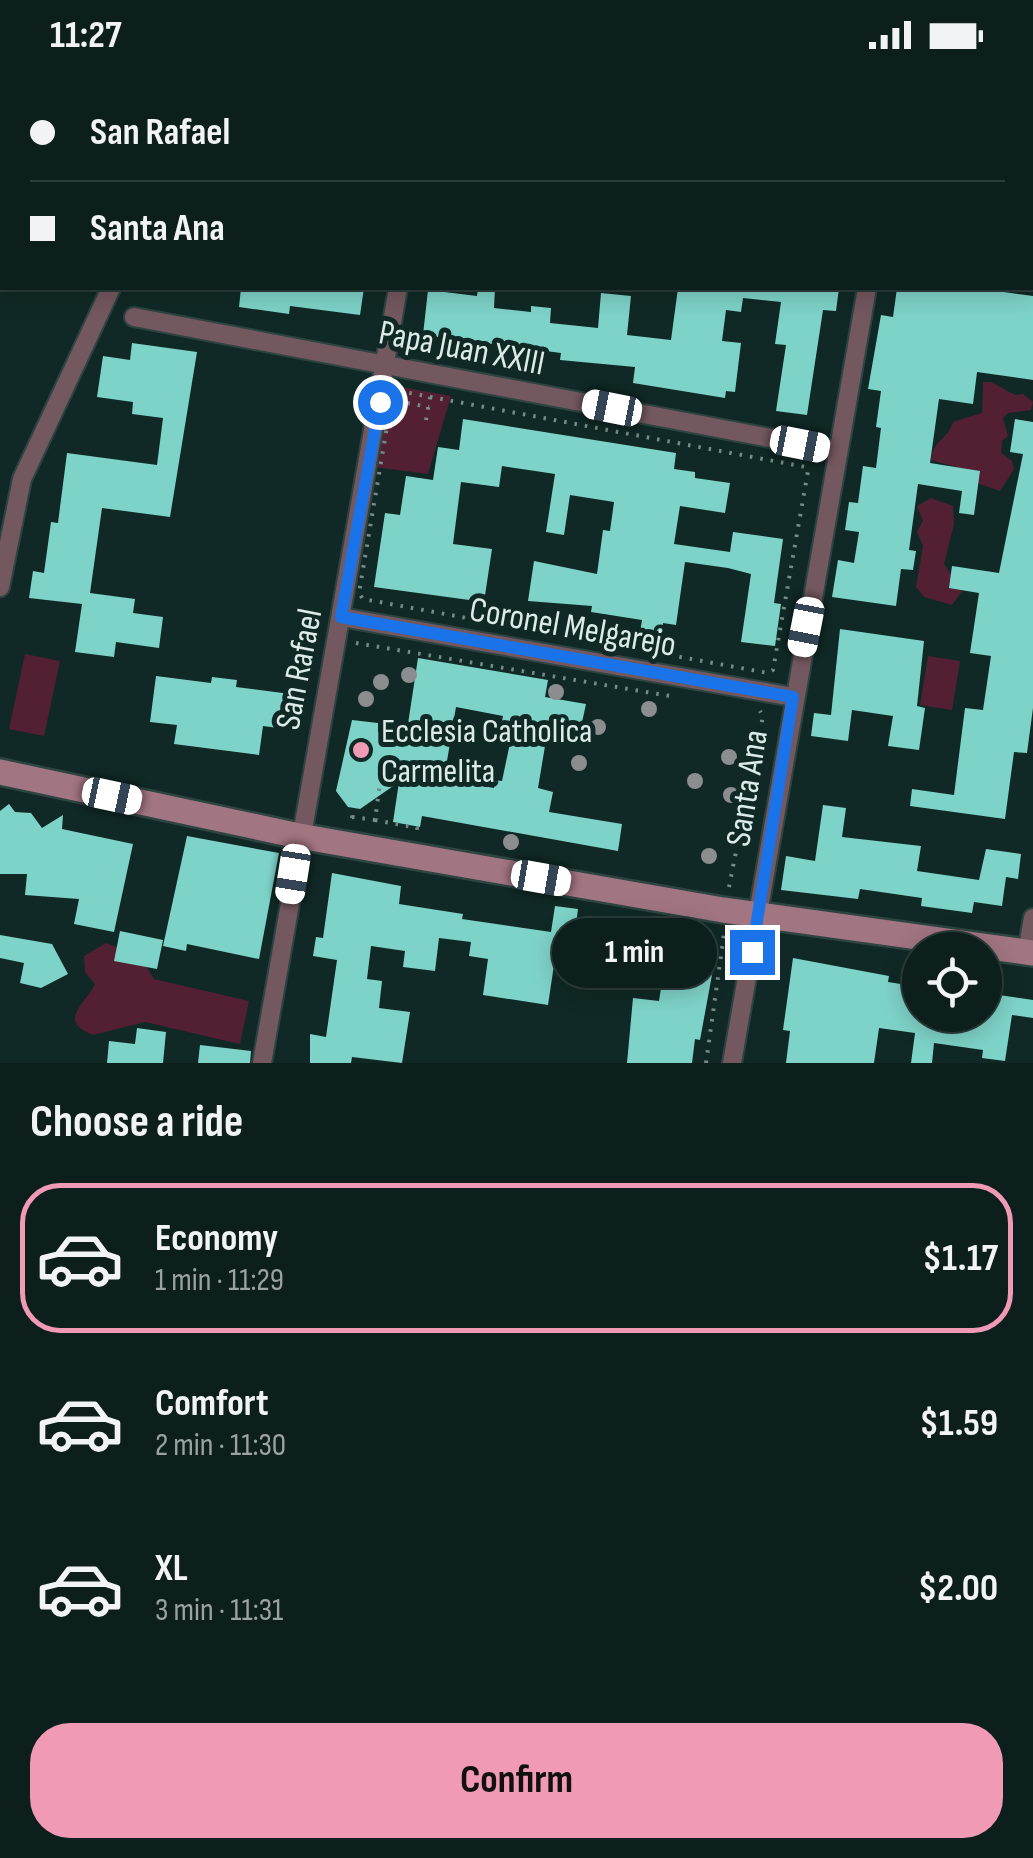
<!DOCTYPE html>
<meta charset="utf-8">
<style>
:root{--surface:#0c1f1c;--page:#1a2c29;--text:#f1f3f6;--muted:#9aa2a3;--line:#2c3d3b;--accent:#f09ab5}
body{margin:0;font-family:"Sofia Sans Condensed",sans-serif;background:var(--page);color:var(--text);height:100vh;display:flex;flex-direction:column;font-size:38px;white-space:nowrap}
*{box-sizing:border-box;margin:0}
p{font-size:32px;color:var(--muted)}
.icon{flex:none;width:55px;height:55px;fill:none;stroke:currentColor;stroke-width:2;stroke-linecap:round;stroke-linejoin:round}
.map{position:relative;height:993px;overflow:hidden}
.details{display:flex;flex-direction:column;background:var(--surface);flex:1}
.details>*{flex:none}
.banner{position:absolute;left:0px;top:0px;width:1035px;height:220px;box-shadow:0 5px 25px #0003,0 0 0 2px var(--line);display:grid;align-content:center;height:220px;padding:0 30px;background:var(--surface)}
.buttons{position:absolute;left:902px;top:862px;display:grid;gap:20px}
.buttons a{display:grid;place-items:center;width:100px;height:100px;border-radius:50%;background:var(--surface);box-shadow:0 5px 25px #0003,0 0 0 2px var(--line);font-size:50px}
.end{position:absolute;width:45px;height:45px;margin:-22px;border:12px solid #1a73e8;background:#fff;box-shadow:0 0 0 5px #fff}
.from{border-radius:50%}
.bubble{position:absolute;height:70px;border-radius:35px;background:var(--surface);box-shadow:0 5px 25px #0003,0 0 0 2px var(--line);font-size:32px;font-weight:700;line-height:70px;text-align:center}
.car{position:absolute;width:30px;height:60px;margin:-30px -15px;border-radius:12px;box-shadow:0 0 8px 2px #0007;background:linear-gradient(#fff 24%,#345 0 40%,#fff 0 76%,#345 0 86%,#fff 0)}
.banner b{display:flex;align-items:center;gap:35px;height:95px;font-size:38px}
.banner b+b{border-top:2px solid var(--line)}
.banner i{width:25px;height:25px;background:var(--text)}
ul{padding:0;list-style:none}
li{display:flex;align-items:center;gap:30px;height:150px;margin:0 20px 15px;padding:0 10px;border:5px solid transparent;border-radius:40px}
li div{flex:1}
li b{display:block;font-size:38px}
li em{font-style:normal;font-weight:700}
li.on{border-color:var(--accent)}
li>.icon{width:90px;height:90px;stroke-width:1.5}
h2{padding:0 30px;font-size:45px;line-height:120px}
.button{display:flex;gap:20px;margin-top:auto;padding:20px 30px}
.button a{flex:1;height:115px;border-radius:40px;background:var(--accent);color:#111;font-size:40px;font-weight:700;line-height:115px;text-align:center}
.status{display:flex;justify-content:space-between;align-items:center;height:70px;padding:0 50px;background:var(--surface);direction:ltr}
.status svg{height:28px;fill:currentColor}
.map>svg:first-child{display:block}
.green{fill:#522032}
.building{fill:#7ed3c8;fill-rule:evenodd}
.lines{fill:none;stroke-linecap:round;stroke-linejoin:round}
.lane-casing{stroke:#2d4441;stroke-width:14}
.street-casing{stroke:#2d4441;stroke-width:22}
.secondary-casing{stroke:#2d4441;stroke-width:30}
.path{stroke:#778b88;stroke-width:4;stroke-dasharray:2.5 8;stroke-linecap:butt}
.lane{stroke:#745860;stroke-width:9}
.street{stroke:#745860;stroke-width:18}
.secondary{stroke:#a17582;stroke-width:25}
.tree{fill:#8c8d8e}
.route{stroke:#1a73e8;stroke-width:12}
.poi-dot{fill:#f09ab5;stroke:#102926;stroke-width:4}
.labels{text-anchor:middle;stroke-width:10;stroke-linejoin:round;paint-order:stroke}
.street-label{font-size:35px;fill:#dcebe8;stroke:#102926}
.poi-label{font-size:35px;fill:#dcebe8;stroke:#102926;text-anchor:start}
</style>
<div class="status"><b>11:27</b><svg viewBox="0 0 49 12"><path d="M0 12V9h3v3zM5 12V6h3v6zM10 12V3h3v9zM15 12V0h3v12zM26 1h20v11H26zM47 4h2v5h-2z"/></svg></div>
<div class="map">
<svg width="1033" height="993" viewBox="0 0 1033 993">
<rect width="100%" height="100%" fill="#102926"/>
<g class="green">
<path d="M983 312H991L1015 325 1023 324 1033 332 1031 340 1008 343 1003 348 1008 366 1002 371 1001 383 1012 391 1014 399 1000 421 971 411 956 397 931 390C933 370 949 368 953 352L982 343Z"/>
<path d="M396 316 451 326 428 404 374 397 388 321Z"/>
<path d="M931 428 953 436 954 454 944 494 962 521 952 535 924 527 916 517 923 476 917 461 923 451 917 436Z"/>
<path d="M25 584 60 591 44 666 9 659Z"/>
<path d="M928 586 960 591 952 640 920 635Z"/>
<path d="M106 873 140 886 154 909 249 931 240 974 145 952 93 965C56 951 86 934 95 914L85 902 84 886Z"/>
</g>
<g class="building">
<path d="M241 218H364L360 245 290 236 289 244 239 237Z"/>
<path d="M478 218H495L494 238 531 242V236L551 238 550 253 598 258 601 223 631 226 627 265 671 270 678 218H839L836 241 823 240 807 345 776 341 786 275 775 274 781 232 743 228 741 242 726 240 722 271 741 273 735 322 726 321 725 328 633 313 635 297 560 290 561 283 423 265 428 220 477 226Z"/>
<path d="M897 218H975L1033 226V310L977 302 973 334 939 329 930 393 980 401 974 445 959 443 962 421 918 414 909 480 916 481 913 500 901 499 896 536 832 527 838 490 854 493 859 462 845 460 849 432 858 433 863 396 876 398 881 358 876 357 881 321 868 319 881 245 893 247Z"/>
<path d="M132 273 197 282 170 447 102 438 90 523 135 529 133 543 163 547 159 578 116 572 114 587 75 582 82 534 29 528 33 501 44 503 51 452 58 453 67 383 157 395 163 348 132 344 133 332 97 327 103 286 130 290Z"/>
<path d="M463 349 676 383 674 399 695 402V408L730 413 725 443 680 436 674 474 730 482 733 462 783 469 774 533 781 534 775 576 741 572 751 504 728 498 685 492 676 555 663 553 662 565 640 562 642 550 591 542 592 536 528 531 534 491 597 504 603 460 610 461 614 432 570 425 564 465 546 462 555 404 542 402 502 396 499 417 461 412 453 474 492 479 484 532 374 517 385 443 400 445 406 406 433 410 438 377 459 380Z"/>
<path d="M1015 349 1033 352V638L1027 683 1014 682 1005 749 910 736 912 719 954 725 965 638 983 640 991 586 970 583 979 523 949 518 952 496 999 503 1023 384 1010 382Z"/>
<path d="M840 559 924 571 917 636 925 638 919 680 888 676 893 646 852 640 848 671 811 666 814 643 831 645Z"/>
<path d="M418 588 548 610 545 627 586 634 581 657 549 652 538 718 553 722 549 742 622 754 618 781 422 746 420 757 393 752 399 712 360 739 348 737 336 721 352 650 378 653V662L406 667ZM456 637 503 646 502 651 514 654 502 711 495 710 494 718 444 709Z"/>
<path d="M156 606 211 613 212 607 237 610 236 617 298 625 294 660 263 656 259 685 174 674 177 655 150 652Z"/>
<path d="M9 734 15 742 31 743 42 758 63 745 62 759 133 774 114 862 74 854 79 829 25 825 27 804H0V741Z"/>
<path d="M823 735 846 738 842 767 921 776 917 801 979 810 986 779 1021 784 1018 809 1006 807 1002 836 974 832 972 843 921 836 922 828 860 819 858 829 781 820 786 786 815 791Z"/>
<path d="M187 766 279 783 259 889 187 874 186 881 163 876Z"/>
<path d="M332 803 401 816 399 834 463 844 462 849 551 862 555 836 578 839 574 870 558 868 548 935 483 925 488 889 469 886 471 872 439 868 435 901 403 897 405 881 371 876 367 909 382 911 379 938 410 942 402 993 352 987 351 993H310V964L326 967 337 890 313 886 316 867 323 868Z"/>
<path d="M671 855 712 861 708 893 714 894 700 970 695 969 692 993H627L633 928 659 931Z"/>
<path d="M120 861 163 870 157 899 114 891Z"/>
<path d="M0 865 52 874 68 904 41 918 20 913 24 893 0 888Z"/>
<path d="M793 888 889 906 888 912 920 917V945H985V923L1033 930V948L1012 945 1005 991 982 988 983 980 934 973 932 993H911L915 963 879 958 874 993H786L790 961 783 960Z"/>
<path d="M137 958 166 962 163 993H107L109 971 135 974Z"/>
<path d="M200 975 251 981 250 993H198Z"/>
</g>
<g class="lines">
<defs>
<g id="lane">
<path d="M0 20 2 23"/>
<path d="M0 38 2 35"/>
</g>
<g id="street">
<path d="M437 2V0"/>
<path d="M673 2 674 0"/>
<path d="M906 2V0"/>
<path d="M134 247 838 381"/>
<path d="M0 517 22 409 111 218"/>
<path d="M341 547 793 627"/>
<path d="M1027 882 1033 848"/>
<path d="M262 993 398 218"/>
<path d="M732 993 867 218"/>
</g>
<g id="secondary">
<path d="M122 0 126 2"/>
<path d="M183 0 187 2"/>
<path d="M1032 182H1033"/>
<path d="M0 702 299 766 723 840 1033 883"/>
</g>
</defs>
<use href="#lane" class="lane-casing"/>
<use href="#street" class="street-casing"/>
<use href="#secondary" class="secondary-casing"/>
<g class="path">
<path d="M399 321 806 397 808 401 773 600 768 603 363 529 359 523 392 327Z"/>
<path d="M398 335 402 332 429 337"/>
<path d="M426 350 430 327"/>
<path d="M356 573 676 627"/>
<path d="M352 747 375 750 380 713 386 714"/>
<path d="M352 748 353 738"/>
<path d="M375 750 417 758 416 766"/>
<path d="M729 817 763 646 760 641"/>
<path d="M706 993 724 864"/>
</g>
<use href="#lane" class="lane"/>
<use href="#street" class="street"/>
<use href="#secondary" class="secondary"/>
</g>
<g class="tree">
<circle cx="409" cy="605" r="8"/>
<circle cx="381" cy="612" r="8"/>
<circle cx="556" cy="622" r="8"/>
<circle cx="366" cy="629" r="8"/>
<circle cx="649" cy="639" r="8"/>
<circle cx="598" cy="657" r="8"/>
<circle cx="729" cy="687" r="8"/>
<circle cx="579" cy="693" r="8"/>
<circle cx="695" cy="711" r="8"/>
<circle cx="731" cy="725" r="8"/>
<circle cx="511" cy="772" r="8"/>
<circle cx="709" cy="786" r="8"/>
</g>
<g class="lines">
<path class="route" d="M380 332 341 547 793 627 752 882"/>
</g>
<circle class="poi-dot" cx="361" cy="680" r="10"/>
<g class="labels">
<g class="street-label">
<text transform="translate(462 277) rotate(11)" y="12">Papa Juan XXIII</text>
<text transform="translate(573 556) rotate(10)" y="12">Coronel Melgarejo</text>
<text transform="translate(298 599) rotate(-79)" y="12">San Rafael</text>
<text transform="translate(746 718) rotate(-81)" y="12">Santa Ana</text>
</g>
<g class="poi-label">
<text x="381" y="672">Ecclesia Catholica<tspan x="381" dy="40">Carmelita</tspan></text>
</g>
</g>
</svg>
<div class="buttons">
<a><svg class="icon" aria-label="locate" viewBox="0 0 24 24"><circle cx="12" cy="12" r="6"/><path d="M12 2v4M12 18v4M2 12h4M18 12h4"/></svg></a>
</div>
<i class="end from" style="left:380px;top:332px"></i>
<i class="end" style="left:752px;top:882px"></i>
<div class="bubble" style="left:552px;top:848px;width:165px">1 min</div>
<i class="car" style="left:612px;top:338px;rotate:281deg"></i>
<i class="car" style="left:800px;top:374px;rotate:101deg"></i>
<i class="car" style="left:806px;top:557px;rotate:191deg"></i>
<i class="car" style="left:112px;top:726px;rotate:102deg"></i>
<i class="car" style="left:293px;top:804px;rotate:189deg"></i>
<i class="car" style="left:541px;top:808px;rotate:100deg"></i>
<div class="banner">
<b><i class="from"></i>San Rafael</b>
<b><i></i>Santa Ana</b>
</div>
</div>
<section class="details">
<h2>Choose a ride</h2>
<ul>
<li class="on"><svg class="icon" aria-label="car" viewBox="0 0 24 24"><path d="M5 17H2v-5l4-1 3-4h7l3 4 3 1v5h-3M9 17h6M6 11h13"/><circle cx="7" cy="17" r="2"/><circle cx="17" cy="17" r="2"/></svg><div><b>Economy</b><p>1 min · 11:29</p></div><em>$1.17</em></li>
<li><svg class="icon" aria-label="car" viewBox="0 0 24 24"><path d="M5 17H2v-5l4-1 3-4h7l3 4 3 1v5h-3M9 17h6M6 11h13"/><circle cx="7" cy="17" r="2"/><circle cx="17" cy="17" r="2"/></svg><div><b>Comfort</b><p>2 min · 11:30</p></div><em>$1.59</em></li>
<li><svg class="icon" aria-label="car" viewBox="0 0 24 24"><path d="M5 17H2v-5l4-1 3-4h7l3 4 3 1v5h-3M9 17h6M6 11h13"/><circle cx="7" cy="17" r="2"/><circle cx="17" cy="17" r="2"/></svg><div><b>XL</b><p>3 min · 11:31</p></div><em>$2.00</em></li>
</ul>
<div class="button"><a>Confirm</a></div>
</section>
